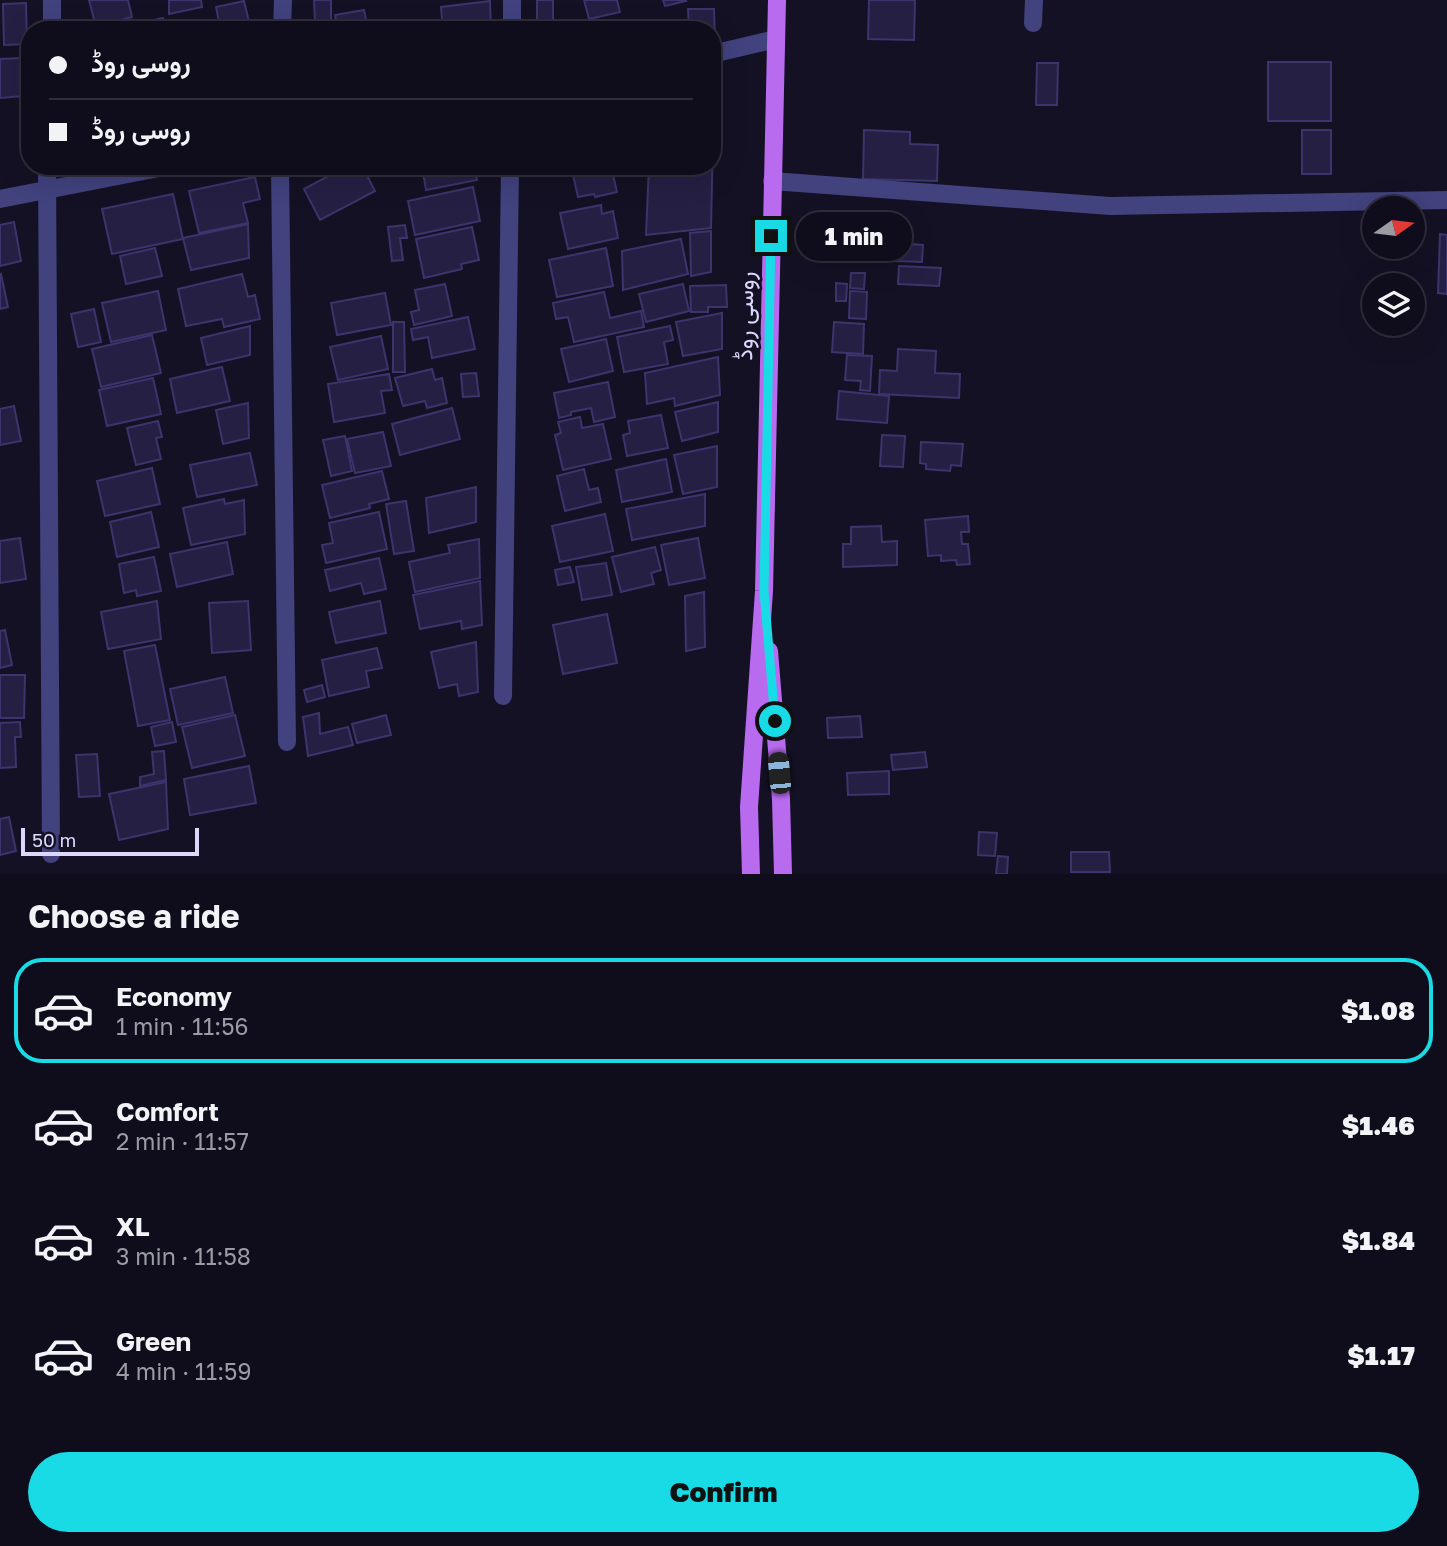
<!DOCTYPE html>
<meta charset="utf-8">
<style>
:root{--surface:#0f0d1b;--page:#1d1b28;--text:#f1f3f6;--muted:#9b9ca3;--line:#2f2d3a;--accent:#19dbe6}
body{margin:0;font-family:"Golos Text",Vazirmatn,sans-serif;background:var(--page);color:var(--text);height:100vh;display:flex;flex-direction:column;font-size:26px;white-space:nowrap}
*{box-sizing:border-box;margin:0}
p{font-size:23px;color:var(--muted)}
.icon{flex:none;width:38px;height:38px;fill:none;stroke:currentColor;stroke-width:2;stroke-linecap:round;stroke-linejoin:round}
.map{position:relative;height:874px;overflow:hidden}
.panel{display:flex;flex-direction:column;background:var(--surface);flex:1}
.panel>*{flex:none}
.hud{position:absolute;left:21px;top:21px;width:700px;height:154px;border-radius:28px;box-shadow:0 7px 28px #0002,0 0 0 2px var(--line);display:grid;align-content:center;height:154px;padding:0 28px;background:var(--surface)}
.needle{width:46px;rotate:76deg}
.fabs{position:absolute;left:1362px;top:196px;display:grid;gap:14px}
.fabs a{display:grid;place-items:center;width:63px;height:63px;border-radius:50%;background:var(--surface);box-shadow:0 7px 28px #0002,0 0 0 2px var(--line);font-size:35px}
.scale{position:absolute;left:21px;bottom:18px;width:178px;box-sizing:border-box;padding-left:7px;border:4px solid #dbd8fb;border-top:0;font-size:19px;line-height:24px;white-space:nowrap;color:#dbd8fb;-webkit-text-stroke:5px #141124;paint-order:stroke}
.end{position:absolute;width:32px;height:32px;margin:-16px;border:9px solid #19dbe6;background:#111;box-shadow:0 0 0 4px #111}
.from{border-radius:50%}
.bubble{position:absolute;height:49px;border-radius:24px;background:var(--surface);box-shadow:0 7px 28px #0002,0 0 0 2px var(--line);font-size:23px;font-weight:800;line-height:49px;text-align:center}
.car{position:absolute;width:21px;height:42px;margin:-21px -10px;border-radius:9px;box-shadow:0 0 5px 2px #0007;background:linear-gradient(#222 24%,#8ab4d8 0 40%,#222 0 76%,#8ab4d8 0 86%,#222 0)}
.hud b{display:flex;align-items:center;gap:24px;height:66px;font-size:26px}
.hud b+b{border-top:2px solid var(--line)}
.hud i{width:18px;height:18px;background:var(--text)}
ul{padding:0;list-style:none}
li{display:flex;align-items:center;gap:21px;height:105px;margin:0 14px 10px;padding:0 14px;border:4px solid transparent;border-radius:28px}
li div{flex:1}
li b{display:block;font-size:26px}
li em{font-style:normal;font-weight:800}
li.on{border-color:var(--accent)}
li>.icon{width:63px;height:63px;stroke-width:1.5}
h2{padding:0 28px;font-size:32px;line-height:84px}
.action{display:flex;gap:14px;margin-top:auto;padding:14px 28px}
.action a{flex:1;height:80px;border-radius:42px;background:var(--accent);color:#111;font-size:28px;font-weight:800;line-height:80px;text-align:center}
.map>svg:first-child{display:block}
.building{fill:#251f43;stroke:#3c346c;stroke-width:2}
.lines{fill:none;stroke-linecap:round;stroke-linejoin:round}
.minor{stroke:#41427e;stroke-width:18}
.major{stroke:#b86bef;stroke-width:18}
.route{stroke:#19dbe6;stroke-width:9}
.labels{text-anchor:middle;stroke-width:5;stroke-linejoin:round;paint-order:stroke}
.street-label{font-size:24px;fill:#dbd8fb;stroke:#141124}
</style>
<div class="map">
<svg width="1447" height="874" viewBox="0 0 1447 874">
<rect width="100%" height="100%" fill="#141124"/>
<g class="building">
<path d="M89 0H128L132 17 96 27Z"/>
<path d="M169 0H201L202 7 169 14Z"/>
<path d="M314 0H331V23H315Z"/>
<rect x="537" y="0" width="16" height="30"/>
<path d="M584 0H617L620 12 589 19Z"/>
<path d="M663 0H685L686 1 665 6Z"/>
<path d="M869 0H915L914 40 868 39Z"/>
<path d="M244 1 251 30H188L219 22 216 7Z"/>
<path d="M490 1 491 30H443L441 7Z"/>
<path d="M26 3 27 44 4 45 3 4Z"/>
<path d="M688 9H714L715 39H712V30H689Z"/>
<path d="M364 10 366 20 337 25 335 15Z"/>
<path d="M163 18 166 30H109Z"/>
<path d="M616 24 617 30H591Z"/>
<path d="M21 58 23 96 0 98V59Z"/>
<rect x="1268" y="62" width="63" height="59"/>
<path d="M1037 63H1058L1057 105H1036Z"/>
<path d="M712 93H714L711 228 646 235 649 166H712Z"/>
<path d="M864 130 910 132V144L938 145 937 181 863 179Z"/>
<rect x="1302" y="130" width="29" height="44"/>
<path d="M347 166H362L375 191 320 220 304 189Z"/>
<path d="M422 166H474L477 180 426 190Z"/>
<path d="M571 166H611L617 192 595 197 594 194 578 197Z"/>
<path d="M255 177 260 199 243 203 248 223 199 233 189 191Z"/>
<path d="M473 187 480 221 415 235 408 201Z"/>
<path d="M173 194 183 239 112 254 102 209Z"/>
<path d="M601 205 602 214 613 211 618 238 568 249 560 213Z"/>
<path d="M14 222 21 261 0 266V225Z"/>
<path d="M248 224 249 258 191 270 183 238Z"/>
<path d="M405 225 407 238H400L403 260 392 261 388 227Z"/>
<path d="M472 227 479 260 461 264 462 269 424 278 416 239Z"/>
<path d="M711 231V272L691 276 690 233Z"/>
<path d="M1440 234 1447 235V294L1438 293Z"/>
<path d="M681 239 688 274 623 290 622 251Z"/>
<path d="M897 243 923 245 922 262 896 261Z"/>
<path d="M155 248 162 276 126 284 120 256Z"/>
<path d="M606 248 613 286 557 297 549 260Z"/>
<path d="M899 266 941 268 939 286 898 284Z"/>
<path d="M851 273H865L864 289 850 288Z"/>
<path d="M1 274 8 307 0 309V275Z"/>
<path d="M242 274 248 297 255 295 260 319 224 327 222 319 186 326 178 289Z"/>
<path d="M836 283 847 284 846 301H836Z"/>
<path d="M445 284 452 316 414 325 411 312 419 310 415 290Z"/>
<path d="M683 284 689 311 646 322 639 294Z"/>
<path d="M726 285 727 307H708V312H691L690 286Z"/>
<path d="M158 291 166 330 111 342 102 303Z"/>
<path d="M850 291 867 292 866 319 849 318Z"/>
<path d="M604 292 610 318 641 311 644 327 574 342 568 317 556 319 553 303Z"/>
<path d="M385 293 391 325 337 335 331 303Z"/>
<path d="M94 309 101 342 78 347 71 314Z"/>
<path d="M722 313V349L683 356 676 322Z"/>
<path d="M468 317 475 349 432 358 428 337 413 340 411 329Z"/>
<path d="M393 322H404L405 372H393Z"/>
<path d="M834 322 864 324 863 354 832 352Z"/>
<path d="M250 326V355L207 365 201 338Z"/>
<path d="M670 326 673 340 664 342 668 364 624 372 617 337Z"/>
<path d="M152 335 161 373 101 387 92 349Z"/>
<path d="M381 336 388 369 338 380 330 347Z"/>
<path d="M606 339 613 371 569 382 561 349Z"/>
<path d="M898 349 936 351 935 373 960 374 959 398 879 394 880 370 897 371Z"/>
<path d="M847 355 872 356 870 391 860 390 861 381 845 380Z"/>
<path d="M718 357 720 395 675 406 674 398 647 404 645 373Z"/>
<path d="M222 367 230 401 177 413 170 379Z"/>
<path d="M432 369 435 380 442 378 447 403 427 408 425 401 403 406 395 378Z"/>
<path d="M476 373 479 396 463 397 461 374Z"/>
<path d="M389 374 392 390 381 391 385 413 334 422 328 384Z"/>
<path d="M153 378 161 414 107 426 99 390Z"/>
<path d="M608 382 615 417 594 422 591 408 571 412V415L559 418 554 393Z"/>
<path d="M839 391 889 396 887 423 837 419Z"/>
<path d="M718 402V432L682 441 675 412Z"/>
<path d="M248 403 249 438 223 444 216 410Z"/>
<path d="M14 406 21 441 0 445V409Z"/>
<path d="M452 408 460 439 400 455 392 424Z"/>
<path d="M661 415 668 448 627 456 623 435 630 433 628 421Z"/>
<path d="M580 417 582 428 603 424 611 459 563 470 555 435 561 433 558 422Z"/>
<path d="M158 421 162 437 156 438 161 459 136 465 127 428Z"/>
<path d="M383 432 391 466 355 473 347 439Z"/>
<path d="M882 435 905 436 903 467 880 466Z"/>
<path d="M345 436 352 471 331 476 323 440Z"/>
<path d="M921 442 963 444 961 466 951 465 950 471 926 469V464L920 463Z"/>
<path d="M717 446V487L683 494 674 455Z"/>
<path d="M250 453 257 485 197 497 190 465Z"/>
<path d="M666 459 672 492 622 502 616 470Z"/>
<path d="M152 468 160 504 105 516 97 481Z"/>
<path d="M584 469 589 490 598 488 601 502 565 511 557 476Z"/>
<path d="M382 471 389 499 369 504 370 508 330 518 322 485Z"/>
<path d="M476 487V522L429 533 426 498Z"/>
<path d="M705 494V526L632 540 626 509Z"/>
<path d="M224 499 225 504 244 500 245 534 191 545 183 508Z"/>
<path d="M406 501 414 551 394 554 386 504Z"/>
<path d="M151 512 159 547 117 557 110 522Z"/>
<path d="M379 512 387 549 326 563 322 545 333 543 329 523Z"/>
<path d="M605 514 613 551 560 562 552 526Z"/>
<path d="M968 516 969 532H961L962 544H968L970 564 957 565 956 560 941 561V555L928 556 925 520Z"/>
<path d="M881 526 882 542 897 541V565L843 567V544H851V527Z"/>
<path d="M20 538 26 579 0 583V541Z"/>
<path d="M698 538 705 578 669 585 661 545Z"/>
<path d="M479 539 480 578 415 592 409 562 450 553 448 545Z"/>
<path d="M227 542 233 574 177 587 170 554Z"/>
<path d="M655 547 661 570 651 573 654 584 621 592 612 557Z"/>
<path d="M154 557 161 591 137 596 136 590 124 593 119 564Z"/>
<path d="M379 558 386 589 364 594 361 583 330 591 325 570Z"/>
<path d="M606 563 612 595 582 600 576 567Z"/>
<path d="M570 567 574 582 558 585 555 570Z"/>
<path d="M480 581 482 625 462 629 461 621 420 629 413 595Z"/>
<path d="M704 592 705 647 686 651 685 596Z"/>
<path d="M157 601 161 639 108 649 101 612Z"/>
<path d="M248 601 251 650 212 653 209 603Z"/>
<path d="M380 601 386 633 336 643 329 612Z"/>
<path d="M607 614 617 663 563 674 553 625Z"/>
<path d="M5 630 12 665 0 668V631Z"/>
<path d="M476 642 478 692 459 696 457 684 439 688 431 652Z"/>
<path d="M155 645 170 720 138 726 124 651Z"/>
<path d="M377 648 382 668 366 671 369 687 329 696 322 660Z"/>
<path d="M0 675H25L24 718H0Z"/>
<path d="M225 677 233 713 178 725 170 689Z"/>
<path d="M322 685 325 697 307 702 304 690Z"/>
<path d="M319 713 320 734 348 727 353 745 308 756 303 717Z"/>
<path d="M235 715 245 756 192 768 182 727Z"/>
<path d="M386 715 391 735 357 743 352 724Z"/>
<path d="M860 716 862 737 828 738 827 718Z"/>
<path d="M20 722 21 737H15L16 767 0 768V723Z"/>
<path d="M172 722 176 742 155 746 151 727Z"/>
<path d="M164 751 166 780 140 786V777L154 774 152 752Z"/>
<path d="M925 752 927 767 893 770 891 755Z"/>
<path d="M97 754 100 796 79 797 76 755Z"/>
<path d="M249 766 256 803 190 815 184 779Z"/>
<path d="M889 771V794L848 795 847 773Z"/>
<path d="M166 782 168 829 119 840 109 794Z"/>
<path d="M9 817 16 851 0 855V819Z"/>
<path d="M979 832 997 833 995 856 978 855Z"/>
<path d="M1071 852H1109L1110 872H1071Z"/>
<path d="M998 856 1008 857 1007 874H996Z"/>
</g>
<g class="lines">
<g class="minor">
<path d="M1033 23 1034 0"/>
<path d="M52 30V0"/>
<path d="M282 30 283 0"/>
<path d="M512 30V0"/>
<path d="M712 54 776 39"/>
<path d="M47 166 51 854"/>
<path d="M280 166 287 742"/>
<path d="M772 181 1110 206 1447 200"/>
<path d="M0 199 169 166"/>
<path d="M503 696 510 166"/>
</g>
<g class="major">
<path d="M769 651 781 799 783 874"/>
<path d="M751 874 749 807 764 591 777 0"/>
</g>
</g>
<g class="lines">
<path class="route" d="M771 236 764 591 775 721"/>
</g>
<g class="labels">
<g class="street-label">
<text transform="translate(745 316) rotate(-89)" y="8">روسی روڈ</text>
</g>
</g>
</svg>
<div class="fabs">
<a><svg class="needle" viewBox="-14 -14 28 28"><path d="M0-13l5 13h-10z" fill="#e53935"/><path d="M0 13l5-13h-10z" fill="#9b9ca3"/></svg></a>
<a><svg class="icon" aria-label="layers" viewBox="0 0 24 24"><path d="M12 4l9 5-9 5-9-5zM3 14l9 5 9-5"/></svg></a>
</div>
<div class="scale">50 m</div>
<i class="end from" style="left:775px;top:721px"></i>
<i class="end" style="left:771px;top:236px"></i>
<div class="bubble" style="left:796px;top:212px;width:116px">1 min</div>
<i class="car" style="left:779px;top:773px;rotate:355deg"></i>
<div class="hud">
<b><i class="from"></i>روسی روڈ</b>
<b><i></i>روسی روڈ</b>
</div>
</div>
<section class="panel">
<h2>Choose a ride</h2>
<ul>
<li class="on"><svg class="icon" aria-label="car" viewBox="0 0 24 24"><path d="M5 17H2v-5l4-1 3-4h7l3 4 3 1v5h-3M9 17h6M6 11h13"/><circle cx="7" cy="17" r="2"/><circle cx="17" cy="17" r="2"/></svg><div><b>Economy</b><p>1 min · 11:56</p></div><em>$1.08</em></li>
<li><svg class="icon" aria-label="car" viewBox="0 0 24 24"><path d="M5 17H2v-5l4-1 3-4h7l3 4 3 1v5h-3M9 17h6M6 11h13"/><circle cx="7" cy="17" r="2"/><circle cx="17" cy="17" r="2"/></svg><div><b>Comfort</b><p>2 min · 11:57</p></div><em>$1.46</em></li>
<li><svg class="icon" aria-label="car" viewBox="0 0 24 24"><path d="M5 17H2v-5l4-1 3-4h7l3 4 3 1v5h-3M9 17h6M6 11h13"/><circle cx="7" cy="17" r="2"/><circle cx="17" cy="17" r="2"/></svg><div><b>XL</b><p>3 min · 11:58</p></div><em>$1.84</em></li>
<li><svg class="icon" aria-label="car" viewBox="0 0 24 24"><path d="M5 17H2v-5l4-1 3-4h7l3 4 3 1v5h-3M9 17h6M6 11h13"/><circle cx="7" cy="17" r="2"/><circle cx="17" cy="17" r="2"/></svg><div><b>Green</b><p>4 min · 11:59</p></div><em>$1.17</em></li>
</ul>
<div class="action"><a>Confirm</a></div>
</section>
